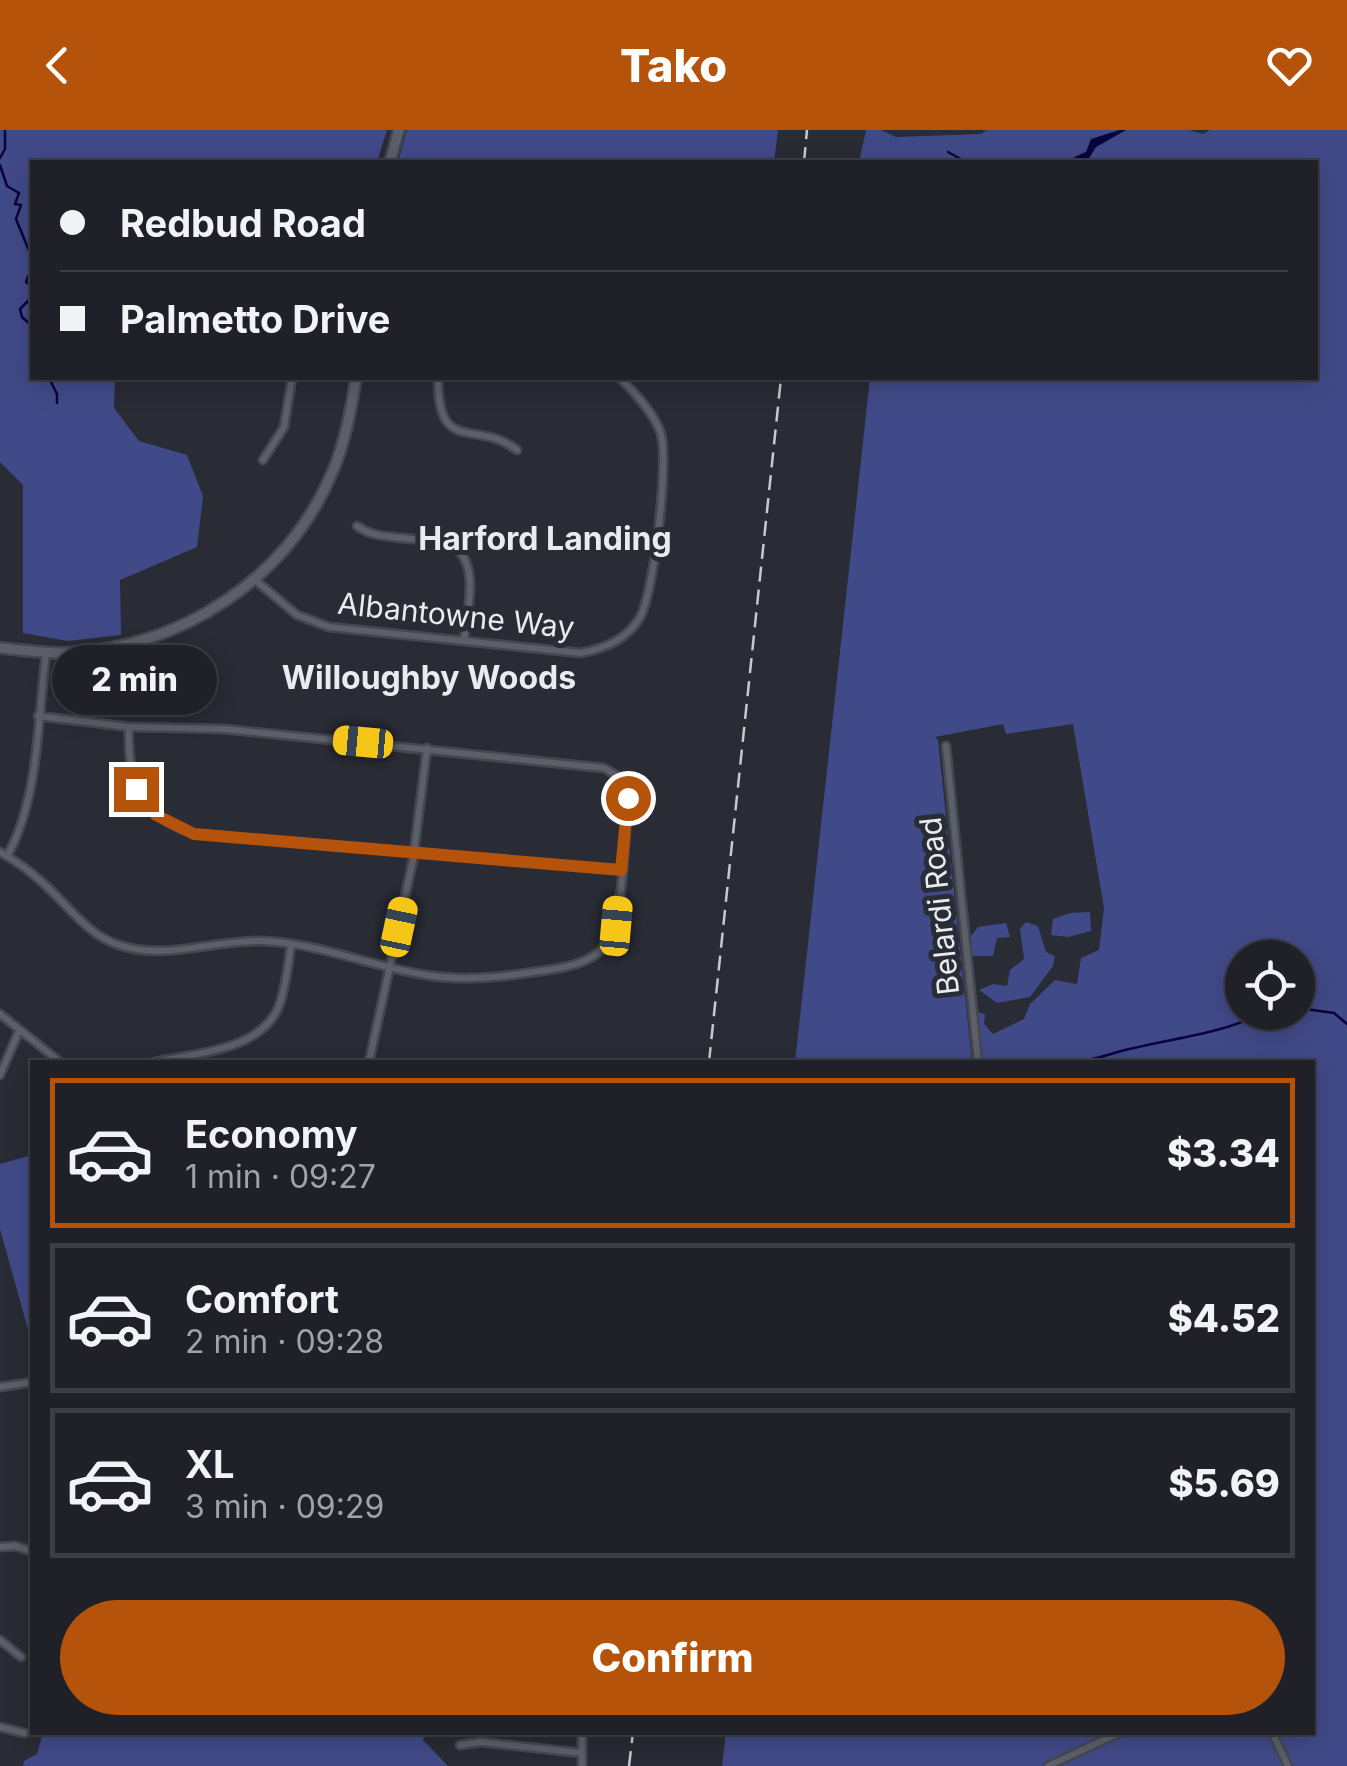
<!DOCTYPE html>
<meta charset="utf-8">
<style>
:root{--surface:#1f2028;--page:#2c2d34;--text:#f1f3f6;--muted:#a1a3a8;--line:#3c3e45;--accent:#b45309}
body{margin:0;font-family:Inter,sans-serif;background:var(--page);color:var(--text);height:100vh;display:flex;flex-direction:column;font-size:38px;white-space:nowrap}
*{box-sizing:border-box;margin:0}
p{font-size:32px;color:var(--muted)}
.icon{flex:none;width:55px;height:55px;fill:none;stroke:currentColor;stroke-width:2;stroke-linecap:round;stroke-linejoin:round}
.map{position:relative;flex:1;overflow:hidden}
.sheet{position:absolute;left:30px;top:930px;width:1285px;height:675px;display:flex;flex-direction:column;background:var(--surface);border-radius:0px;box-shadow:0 5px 25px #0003,0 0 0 2px var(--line)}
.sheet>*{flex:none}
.hud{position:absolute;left:30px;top:30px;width:1288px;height:220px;border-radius:0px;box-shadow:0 5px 25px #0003,0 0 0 2px var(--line);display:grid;align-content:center;height:220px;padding:0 30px;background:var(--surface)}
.controls{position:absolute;left:1225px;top:810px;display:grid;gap:20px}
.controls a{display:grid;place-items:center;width:90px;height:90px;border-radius:50%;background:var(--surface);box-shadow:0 5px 25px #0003,0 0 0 2px var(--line);font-size:50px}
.end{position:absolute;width:45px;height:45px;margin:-22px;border:12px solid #b45309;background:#fff;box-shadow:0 0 0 5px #fff}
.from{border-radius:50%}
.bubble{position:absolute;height:70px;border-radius:35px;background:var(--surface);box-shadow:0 5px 25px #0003,0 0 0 2px var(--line);font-size:32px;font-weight:800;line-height:70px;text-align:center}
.car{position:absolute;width:30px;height:60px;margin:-30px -15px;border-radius:12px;box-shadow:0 0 8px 2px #0007;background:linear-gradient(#f5c518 24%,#345 0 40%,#f5c518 0 76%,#345 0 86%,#f5c518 0)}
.hud b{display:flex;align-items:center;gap:35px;height:95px;font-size:38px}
.hud b+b{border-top:2px solid var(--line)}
.hud i{width:25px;height:25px;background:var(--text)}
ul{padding:18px 0 0;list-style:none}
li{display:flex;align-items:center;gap:30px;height:150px;margin:0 20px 15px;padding:0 10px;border:5px solid var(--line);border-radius:0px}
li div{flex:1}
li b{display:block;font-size:38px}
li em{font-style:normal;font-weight:800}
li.selected{border-color:var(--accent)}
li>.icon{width:90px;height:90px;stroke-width:1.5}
.button{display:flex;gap:20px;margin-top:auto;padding:20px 30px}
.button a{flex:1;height:115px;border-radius:60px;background:var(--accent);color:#fff;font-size:40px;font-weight:800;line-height:115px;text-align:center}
header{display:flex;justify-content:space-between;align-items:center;height:130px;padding:0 30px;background:var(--accent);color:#fff;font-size:45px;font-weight:800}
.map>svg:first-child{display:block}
.green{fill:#414a88;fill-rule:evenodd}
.water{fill:#0a033d}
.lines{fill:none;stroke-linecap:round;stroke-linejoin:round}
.stream{stroke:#0a033d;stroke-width:2.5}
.street-casing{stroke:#45474f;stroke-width:11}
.secondary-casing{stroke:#45474f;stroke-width:14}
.street{stroke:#5c5e6a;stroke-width:6}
.secondary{stroke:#5c5e6a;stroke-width:9}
.rail{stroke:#c7c9d0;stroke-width:2.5;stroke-dasharray:15 8;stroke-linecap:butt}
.route{stroke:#b45309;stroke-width:12}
.labels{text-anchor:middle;stroke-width:10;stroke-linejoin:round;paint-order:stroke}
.street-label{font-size:30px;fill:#e9ebf2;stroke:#292b35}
.neighbourhood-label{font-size:32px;font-weight:bold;fill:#e9ebf2;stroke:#292b35}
</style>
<header><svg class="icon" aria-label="back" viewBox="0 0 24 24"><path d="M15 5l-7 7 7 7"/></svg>Tako<svg class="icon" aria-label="heart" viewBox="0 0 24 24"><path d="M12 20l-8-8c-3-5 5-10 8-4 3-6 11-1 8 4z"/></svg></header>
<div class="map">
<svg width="1347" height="1636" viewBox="0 0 1347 1636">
<rect width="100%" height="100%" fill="#292b35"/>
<g class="green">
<path d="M0 0H387L377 32H32V248H115L114 278 139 311 187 325 203 366 197 417 120 450 121 505 68 511 23 503V355L0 332Z"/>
<path d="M407 0H778L774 32H398Z"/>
<path d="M866 0H881L896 7 981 4 987 0H1120L1095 8 1086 22 1064 32H859Z"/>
<path d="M1126 0H1189L1203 4 1210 0H1347V1636H722L726 1603 1312 1602V932H982L977 882 985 884 984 894 993 904 1024 889 1030 874 1055 850 1077 854 1081 828 1099 820 1104 778 1073 594 1006 604 1003 594 935 607 938 610 972 932H795L870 248H1315V32H1084L1096 17ZM1242 828H1298V882H1242Z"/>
<path d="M1090 782 1091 801 1068 807 1051 805 1053 789 1070 783Z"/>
<path d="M1026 792 1038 796 1046 822 1055 826 1053 836 1030 867 997 873 979 860 993 854 1007 856 1010 840 1024 829 1020 799Z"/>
<path d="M1006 793 1010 807 997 808 993 826H972L971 806 978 797Z"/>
<path d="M32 1025V1203H29L0 1099V1034Z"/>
<path d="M43 1603H425L423 1610 448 1636H23L24 1631 37 1624Z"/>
</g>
<path class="water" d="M1120 0H1126L1096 17 1088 30 1064 32 1086 22 1091 9Z"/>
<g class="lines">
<g class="stream">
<path d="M948 22 966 32"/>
<path d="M0 28 5 19V0"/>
<path d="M0 35 7 56 19 63 15 74 21 75 16 89 32 128"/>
<path d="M32 137 26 152 32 156"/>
<path d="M32 167 20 179 22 187 32 196"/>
<path d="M49 248 57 264V273"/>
<path d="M1298 878 1334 883 1347 894"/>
<path d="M1073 932C1095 931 1113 922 1134 918 1179 907 1222 904 1264 882"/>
</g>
<defs>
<g id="street">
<path d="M438 248C438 327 476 288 517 320"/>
<path d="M263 330 284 297 292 248"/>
<path d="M357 396C371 406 385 406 402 408 416 410 436 409 449 414 482 429 467 482 464 510"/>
<path d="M254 449 297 485 329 497 580 523C604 519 626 510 639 489 654 466 669 332 661 304 655 284 635 263 620 248"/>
<path d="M129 597C127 651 139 686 194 704L621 740"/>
<path d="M946 616 978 932"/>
<path d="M0 722C16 731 30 741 43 753 68 775 87 805 119 815 165 831 216 809 263 811 316 813 368 835 420 844 461 852 501 847 541 841 563 838 589 834 604 817 624 795 625 701 628 668L621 648 604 638 224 599 129 597 38 586"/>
<path d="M7 726C39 670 38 587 46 523"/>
<path d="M0 884 60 932"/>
<path d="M155 932C195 923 261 921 279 876 286 857 288 835 291 815"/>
<path d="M369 932 413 730 427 618"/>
<path d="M0 945 19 901"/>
<path d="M0 1257 32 1252"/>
<path d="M0 1417 15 1416 32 1421"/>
<path d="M0 1510 21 1527"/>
<path d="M0 1597 24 1603"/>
<path d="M1272 1602 1288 1636"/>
<path d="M460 1615 481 1612 582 1623"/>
<path d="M582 1636V1602"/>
<path d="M1048 1636 1121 1602"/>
</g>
<g id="secondary">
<path d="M390 32 399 0"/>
<path d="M0 518C23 520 46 524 68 523 182 517 287 449 332 343 345 313 351 280 356 248"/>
</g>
</defs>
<use href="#street" class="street-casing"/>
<use href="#secondary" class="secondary-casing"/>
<use href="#street" class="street"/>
<use href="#secondary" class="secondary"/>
<g class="rail">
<path d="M804 32 807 0"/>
<path d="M709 932 781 248"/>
<path d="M629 1636 633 1602"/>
</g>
</g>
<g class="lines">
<path class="route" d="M136 659 156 685 194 704 621 740 628 668"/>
</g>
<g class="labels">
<g class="street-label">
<text transform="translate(456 486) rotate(6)" y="10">Albantowne Way</text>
<text transform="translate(940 776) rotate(-96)" y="10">Belardi Road</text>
</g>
<g class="neighbourhood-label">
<text x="545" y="420">Harford Landing</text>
<text x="429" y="559">Willoughby Woods</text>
</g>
</g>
</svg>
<div class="controls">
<a><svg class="icon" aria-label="locate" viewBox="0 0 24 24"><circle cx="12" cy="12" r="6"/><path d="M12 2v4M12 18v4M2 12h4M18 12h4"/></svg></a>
</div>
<i class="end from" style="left:628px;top:668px"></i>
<i class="end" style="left:136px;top:659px"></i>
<div class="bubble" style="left:52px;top:515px;width:165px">2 min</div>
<i class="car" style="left:363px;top:612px;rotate:275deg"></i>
<i class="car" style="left:616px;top:796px;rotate:5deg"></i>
<i class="car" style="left:399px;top:797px;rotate:12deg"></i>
<div class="hud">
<b><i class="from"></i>Redbud Road</b>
<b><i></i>Palmetto Drive</b>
</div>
<section class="sheet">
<ul>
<li class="selected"><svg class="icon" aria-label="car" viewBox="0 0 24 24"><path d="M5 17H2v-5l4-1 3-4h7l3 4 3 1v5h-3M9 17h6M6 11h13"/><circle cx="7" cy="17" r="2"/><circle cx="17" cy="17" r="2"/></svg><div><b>Economy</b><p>1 min · 09:27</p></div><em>$3.34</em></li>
<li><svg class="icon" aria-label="car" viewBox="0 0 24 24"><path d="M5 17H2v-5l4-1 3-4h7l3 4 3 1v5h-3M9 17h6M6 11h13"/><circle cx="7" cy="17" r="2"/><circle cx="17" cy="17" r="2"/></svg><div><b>Comfort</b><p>2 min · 09:28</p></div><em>$4.52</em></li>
<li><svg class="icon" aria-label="car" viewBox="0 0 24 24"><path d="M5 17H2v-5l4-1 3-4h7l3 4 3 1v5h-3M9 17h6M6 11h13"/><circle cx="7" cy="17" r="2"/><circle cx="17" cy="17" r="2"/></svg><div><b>XL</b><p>3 min · 09:29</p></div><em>$5.69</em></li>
</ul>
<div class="button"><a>Confirm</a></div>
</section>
</div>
